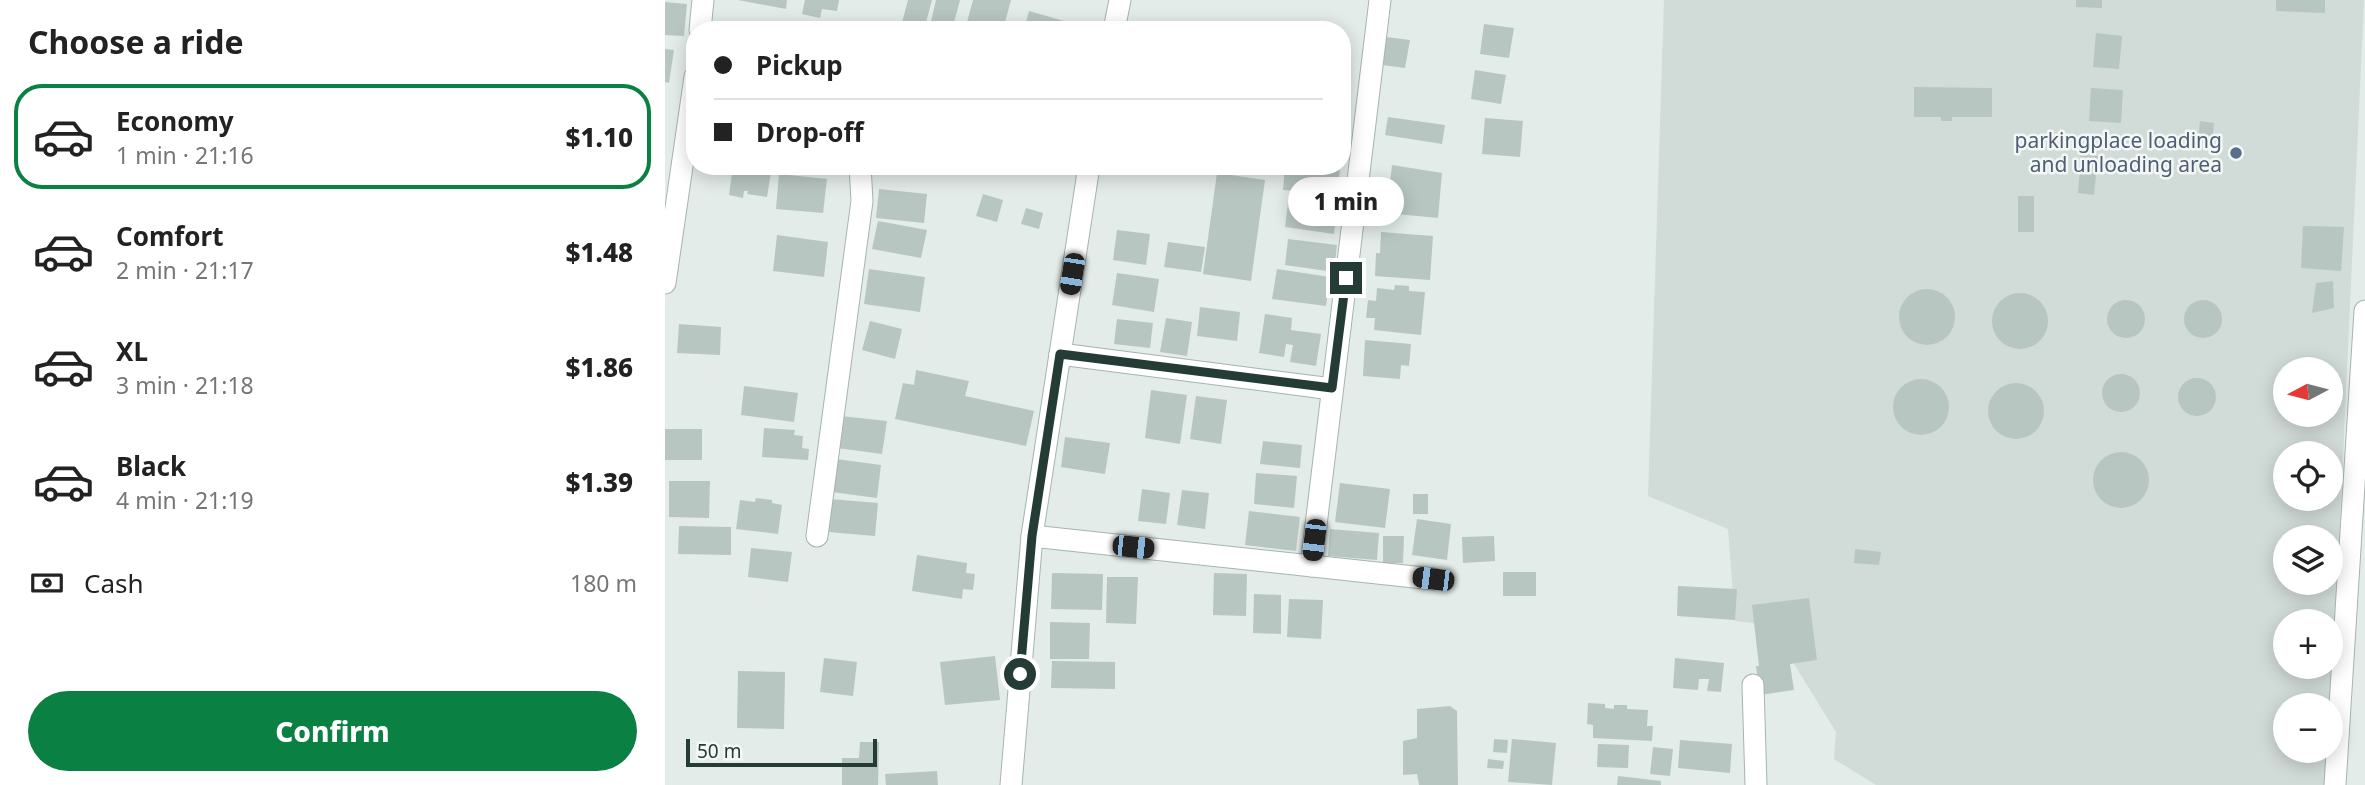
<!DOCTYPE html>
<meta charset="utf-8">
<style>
:root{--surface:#fff;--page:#f2f2f2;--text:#222;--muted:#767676;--line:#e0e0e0;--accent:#0b8043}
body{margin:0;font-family:"Noto Sans",sans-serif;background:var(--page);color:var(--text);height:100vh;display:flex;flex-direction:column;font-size:26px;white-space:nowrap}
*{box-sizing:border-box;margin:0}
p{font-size:23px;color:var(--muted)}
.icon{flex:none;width:38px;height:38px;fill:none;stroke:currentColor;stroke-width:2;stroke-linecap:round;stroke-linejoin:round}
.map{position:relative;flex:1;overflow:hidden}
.details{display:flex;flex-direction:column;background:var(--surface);width:665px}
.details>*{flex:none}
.guide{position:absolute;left:21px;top:21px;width:665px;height:154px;border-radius:28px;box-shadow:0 4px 18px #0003;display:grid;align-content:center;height:154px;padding:0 28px;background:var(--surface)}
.needle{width:46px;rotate:263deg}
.fabs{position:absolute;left:1608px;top:357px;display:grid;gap:14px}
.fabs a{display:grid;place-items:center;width:70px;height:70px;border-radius:50%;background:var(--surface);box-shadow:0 4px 18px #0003;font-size:35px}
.scale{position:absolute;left:21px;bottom:18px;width:191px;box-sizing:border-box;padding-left:7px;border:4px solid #243c35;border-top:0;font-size:19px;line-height:24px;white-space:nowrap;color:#243c35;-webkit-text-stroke:5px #f3f8f6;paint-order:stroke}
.end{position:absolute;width:32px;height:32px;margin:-16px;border:9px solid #243c35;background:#fff;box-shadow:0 0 0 4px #fff}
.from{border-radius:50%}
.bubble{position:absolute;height:49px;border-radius:24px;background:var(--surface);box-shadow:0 4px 18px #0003;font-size:23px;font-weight:800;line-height:49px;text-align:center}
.car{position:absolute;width:21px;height:42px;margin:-21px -10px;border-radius:9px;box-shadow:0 0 5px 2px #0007;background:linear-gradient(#222 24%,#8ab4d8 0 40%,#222 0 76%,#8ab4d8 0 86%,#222 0)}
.guide b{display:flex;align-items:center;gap:24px;height:66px;font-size:26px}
.guide b+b{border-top:2px solid var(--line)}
.guide i{width:18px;height:18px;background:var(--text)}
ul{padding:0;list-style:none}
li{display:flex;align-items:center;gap:21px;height:105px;margin:0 14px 10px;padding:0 14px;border:4px solid transparent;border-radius:28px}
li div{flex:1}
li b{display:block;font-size:26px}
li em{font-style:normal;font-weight:800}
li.selected{border-color:var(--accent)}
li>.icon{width:63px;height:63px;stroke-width:1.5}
h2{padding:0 28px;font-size:32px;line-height:84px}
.pay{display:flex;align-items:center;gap:18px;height:77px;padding:0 28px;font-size:26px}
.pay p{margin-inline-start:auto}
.button{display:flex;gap:14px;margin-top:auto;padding:14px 28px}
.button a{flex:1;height:80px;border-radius:42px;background:var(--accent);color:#fff;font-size:28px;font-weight:800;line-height:80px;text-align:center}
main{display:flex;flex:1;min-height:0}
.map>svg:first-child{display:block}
.built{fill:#d1dbd7;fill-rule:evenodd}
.building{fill:#b8c6c1}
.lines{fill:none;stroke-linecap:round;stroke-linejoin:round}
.minor-casing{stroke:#a6b4af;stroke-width:23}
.tertiary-casing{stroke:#a6b4af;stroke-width:23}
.minor{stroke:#fff;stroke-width:21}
.tertiary{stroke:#fff;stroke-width:21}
.route{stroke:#243c35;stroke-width:9}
.service-dot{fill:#5c6f8a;stroke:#f3f8f6;stroke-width:2.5}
.labels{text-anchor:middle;stroke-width:5;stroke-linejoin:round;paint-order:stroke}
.service-label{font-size:21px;fill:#4e5e75;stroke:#f3f8f6;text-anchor:end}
</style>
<main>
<section class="details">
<h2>Choose a ride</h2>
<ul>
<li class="selected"><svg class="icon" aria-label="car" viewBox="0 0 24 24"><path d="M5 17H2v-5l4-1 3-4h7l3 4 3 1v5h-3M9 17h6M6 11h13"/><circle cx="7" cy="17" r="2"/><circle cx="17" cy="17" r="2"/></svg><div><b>Economy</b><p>1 min · 21:16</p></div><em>$1.10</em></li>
<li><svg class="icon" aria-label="car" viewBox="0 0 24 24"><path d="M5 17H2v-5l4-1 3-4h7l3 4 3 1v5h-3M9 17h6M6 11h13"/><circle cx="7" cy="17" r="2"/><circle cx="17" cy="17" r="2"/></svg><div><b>Comfort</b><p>2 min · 21:17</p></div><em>$1.48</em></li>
<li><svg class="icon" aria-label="car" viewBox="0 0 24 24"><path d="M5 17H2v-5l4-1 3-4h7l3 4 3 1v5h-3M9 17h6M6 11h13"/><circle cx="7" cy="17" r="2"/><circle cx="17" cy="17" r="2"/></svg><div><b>XL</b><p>3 min · 21:18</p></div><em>$1.86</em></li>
<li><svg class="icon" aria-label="car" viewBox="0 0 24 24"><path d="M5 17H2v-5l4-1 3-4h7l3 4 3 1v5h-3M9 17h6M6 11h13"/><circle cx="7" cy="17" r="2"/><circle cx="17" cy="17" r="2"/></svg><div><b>Black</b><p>4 min · 21:19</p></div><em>$1.39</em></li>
</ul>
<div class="pay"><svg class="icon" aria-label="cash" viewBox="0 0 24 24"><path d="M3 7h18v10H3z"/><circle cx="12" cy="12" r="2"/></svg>Cash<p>180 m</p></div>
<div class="button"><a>Confirm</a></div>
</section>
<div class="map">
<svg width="1700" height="785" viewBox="0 0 1700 785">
<rect width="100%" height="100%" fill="#e3ece8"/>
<path class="built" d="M999 0H1699L1666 719V705H1620V751H1665L1663 785H1211L1169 759 1171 732 1105 625 1070 621 1063 529 983 496ZM1620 369H1666V415H1620ZM1620 453H1666V499H1620ZM1620 537H1666V583H1620ZM1620 621H1666V667H1620Z"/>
<g class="building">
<path d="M73 0H122L121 9Z"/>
<path d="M140 0H174L172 11 157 9 155 18 137 14Z"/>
<path d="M243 0H267L259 30H235Z"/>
<path d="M271 0H295L287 30H264Z"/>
<path d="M308 0H346L338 30H300Z"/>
<path d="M1411 0H1437V8L1411 7Z"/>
<path d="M1611 0H1660V13L1611 11Z"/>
<path d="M0 2 22 4 19 36 0 35Z"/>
<path d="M364 11 406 23 404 30H359Z"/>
<path d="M819 24 849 28 844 58 815 54Z"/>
<path d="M1431 33 1457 36 1454 69 1428 67Z"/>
<path d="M721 37 745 40 740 68 717 65Z"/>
<path d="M0 49 9 50 4 83 0 82Z"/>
<path d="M810 70 841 75 836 104 806 99Z"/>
<path d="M1249 87 1327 88V117H1287V121H1276V117H1249Z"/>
<path d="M1426 88 1458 90 1456 123 1424 121Z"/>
<path d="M677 108 683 109 681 127 677 126Z"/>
<path d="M723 117 780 125 777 144 720 135Z"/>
<path d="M820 118 858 121 855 157 817 154Z"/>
<path d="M1535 121 1549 123 1547 144 1533 142Z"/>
<path d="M1416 155 1433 156 1429 195 1413 193Z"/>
<path d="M727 165 777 173 773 218 710 212 712 191 724 192Z"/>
<path d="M68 166H107L102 197 82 194 83 191H79L78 198 64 195Z"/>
<path d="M620 166H675L673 194 618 190Z"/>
<path d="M552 173 600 180 586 281 538 274Z"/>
<path d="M114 174 162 179 158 213 111 209Z"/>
<path d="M214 189 262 194 259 223 211 218Z"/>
<path d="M318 194 338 200 332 222 311 216Z"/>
<path d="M624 195 673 201 669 234 620 227Z"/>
<rect x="1353" y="196" width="16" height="36"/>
<path d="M361 208 378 213 374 229 356 224Z"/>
<path d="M213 221 262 230 256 258 207 249Z"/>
<path d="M1638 226 1679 227 1676 271 1636 268Z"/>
<path d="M452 230 485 234 481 265 448 260Z"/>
<path d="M716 232 768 236 765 280 710 276 711 253H715Z"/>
<path d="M112 235 163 242 159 277 108 271Z"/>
<path d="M623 239 672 245 669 272 620 265Z"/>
<path d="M503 242 540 247 536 272 499 267Z"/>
<path d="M204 269 260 277 255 312 199 304Z"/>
<path d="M612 269 665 277 661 306 607 299Z"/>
<path d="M452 273 494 279 489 312 447 305Z"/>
<path d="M1668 281 1669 308 1647 313 1651 283Z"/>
<path d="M730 285 744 286V291L760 292 756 335 709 330 710 318H701L703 300 711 301 712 288 729 290Z"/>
<circle cx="1262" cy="317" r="28"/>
<circle cx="1355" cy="321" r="28"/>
<circle cx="1538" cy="319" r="19"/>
<circle cx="1461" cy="319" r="19"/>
<path d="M535 307 575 312 572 341 532 336Z"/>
<path d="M600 314 627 318 626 330 656 334 651 366 625 362 628 345 621 344 619 357 594 353Z"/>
<path d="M501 318 527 322 522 356 495 352Z"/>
<path d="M452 319 488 323 485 348 449 344Z"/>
<path d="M205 321 237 329 230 359 197 350Z"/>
<path d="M14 324 56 327 55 355 12 353Z"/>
<path d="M700 340 746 344 744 366 736 365 735 379 698 376Z"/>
<path d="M251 370 304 381 300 396 369 411 361 446 230 419 238 383 249 385Z"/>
<circle cx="1456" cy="393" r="19"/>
<circle cx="1532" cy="397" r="19"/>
<circle cx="1256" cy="407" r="28"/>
<circle cx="1351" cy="411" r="28"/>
<path d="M79 386 133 393 129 422 76 415Z"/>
<path d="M486 390 522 395 515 444 480 438Z"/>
<path d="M531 396 562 400 556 444 525 439Z"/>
<path d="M176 416 222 421 217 454 172 448Z"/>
<path d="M99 428 130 430 129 435 138 436 137 448 144 449 143 460 97 457Z"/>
<rect x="0" y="429" width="37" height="31"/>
<path d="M400 437 445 443 440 474 396 467Z"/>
<path d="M598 441 637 445 635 468 595 464Z"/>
<circle cx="1456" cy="480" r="28"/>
<path d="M171 459 216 465 212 498 167 492Z"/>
<path d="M591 473 632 476 629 508 589 504Z"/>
<path d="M4 481H45L44 518 4 517Z"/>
<path d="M675 483 725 489 720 528 670 522Z"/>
<path d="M477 489 505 493 501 524 473 521Z"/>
<path d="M517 490 544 493 540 529 512 525Z"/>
<rect x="748" y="494" width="15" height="20"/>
<path d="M91 498 107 500V503L117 505 113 534 71 529 75 500 90 502Z"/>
<path d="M165 499 213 503 210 536 163 532Z"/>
<path d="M584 511 635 517 631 551 580 545Z"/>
<path d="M752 519 786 524 782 560 747 555Z"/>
<path d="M14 526 66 527V555L13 554Z"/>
<path d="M665 529 714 533 712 560 663 556Z"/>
<path d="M718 536H739L738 563H718Z"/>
<path d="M829 536 830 561 798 563 797 537Z"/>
<path d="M86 548 127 552 123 582 83 577Z"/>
<path d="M1190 549 1216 552 1214 565 1189 563Z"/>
<path d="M252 555 302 563 301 573 310 574 308 590 298 589 297 599 247 591Z"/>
<rect x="838" y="572" width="33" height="24"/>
<path d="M387 573 438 574 437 610 386 609Z"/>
<path d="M549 573 582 574 581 616 548 615Z"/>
<path d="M442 577H473L471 624 441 623Z"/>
<path d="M1013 586 1072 589 1070 620 1012 616Z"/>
<path d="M589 594 616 595V634L588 633Z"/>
<path d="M1144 598 1152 660 1125 664 1129 690 1095 695 1091 666H1094L1087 605Z"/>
<path d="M624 599 658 600 656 639 622 637Z"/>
<path d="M385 622 425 623 424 659H385Z"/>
<path d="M330 656 335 700 280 705 275 662Z"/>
<path d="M159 658 192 662 188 696 155 692Z"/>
<path d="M1010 658 1059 663 1056 692 1042 691 1044 679H1034L1033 690 1008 688Z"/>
<path d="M387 661 450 662V689L386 688Z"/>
<path d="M73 671 120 672 119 729 72 728Z"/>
<path d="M923 703 940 704V708L949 709V705H962V709L983 710 982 726H988L987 741 928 738V725L922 724Z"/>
<path d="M785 706 792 711 793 785H754L752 774 738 775V741L752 738V709Z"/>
<path d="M829 739 843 740 842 753 828 752Z"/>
<path d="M847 739 891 743 887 785 843 782Z"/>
<path d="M1015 740 1067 744 1065 773 1013 768Z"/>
<path d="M195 742H214L213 785H177V758H194Z"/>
<path d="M933 744 964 745 963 768 932 767Z"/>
<path d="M988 747 1008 749 1005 776 985 774Z"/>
<path d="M823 759 839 761 838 769 822 768Z"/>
<path d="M272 771 273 785H221L220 774Z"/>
<path d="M953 776 996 781V785H952Z"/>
</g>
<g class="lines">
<defs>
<g id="minor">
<path d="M35 30 38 0"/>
<path d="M0 283 30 77"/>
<path d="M395 354 667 389"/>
<path d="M152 536 197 201 195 166"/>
<path d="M367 536 768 579"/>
<path d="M646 566 715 0"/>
<path d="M1088 685 1091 785"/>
<path d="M1670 785 1700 311"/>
</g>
<g id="tertiary">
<path d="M449 30 455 0"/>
<path d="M346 785 367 536 424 166"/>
</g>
</defs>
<use href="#minor" class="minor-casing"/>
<use href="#tertiary" class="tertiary-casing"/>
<use href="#minor" class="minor"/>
<use href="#tertiary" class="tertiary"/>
</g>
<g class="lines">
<path class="route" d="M355 674 367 536 395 354 667 388 681 278"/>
</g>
<circle class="service-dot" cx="1571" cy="153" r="7"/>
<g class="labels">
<g class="service-label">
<text x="1557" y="148">parkingplace loading<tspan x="1557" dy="24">and unloading area</tspan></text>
</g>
</g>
</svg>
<div class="fabs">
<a><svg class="needle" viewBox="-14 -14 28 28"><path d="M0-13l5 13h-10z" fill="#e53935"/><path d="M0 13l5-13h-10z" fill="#767676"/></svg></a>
<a><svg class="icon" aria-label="locate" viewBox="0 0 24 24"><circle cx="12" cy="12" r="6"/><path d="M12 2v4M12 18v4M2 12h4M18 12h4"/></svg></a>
<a><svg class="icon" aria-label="layers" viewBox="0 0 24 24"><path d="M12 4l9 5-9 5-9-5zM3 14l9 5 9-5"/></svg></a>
<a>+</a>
<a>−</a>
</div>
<div class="scale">50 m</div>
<i class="end from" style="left:355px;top:674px"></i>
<i class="end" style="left:681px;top:278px"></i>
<div class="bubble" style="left:623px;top:177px;width:116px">1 min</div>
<i class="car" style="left:407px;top:274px;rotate:189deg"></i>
<i class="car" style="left:649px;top:540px;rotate:187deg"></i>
<i class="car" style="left:468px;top:547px;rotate:96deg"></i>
<i class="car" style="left:768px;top:579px;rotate:277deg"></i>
<div class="guide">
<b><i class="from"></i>Pickup</b>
<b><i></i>Drop-off</b>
</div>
</div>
</main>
